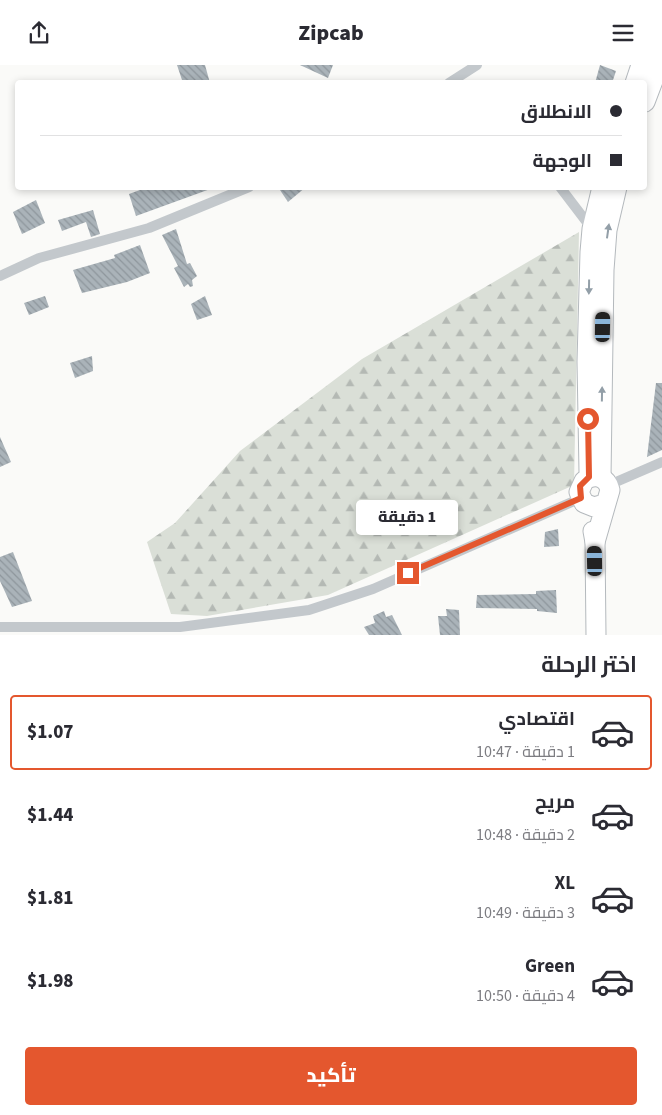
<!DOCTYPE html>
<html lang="ar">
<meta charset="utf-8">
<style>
:root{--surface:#fff;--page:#f2f2f3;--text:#2b2b33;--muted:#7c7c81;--line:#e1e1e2;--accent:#e4572e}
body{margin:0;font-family:"Source Sans 3",Cairo,sans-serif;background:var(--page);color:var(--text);direction:rtl;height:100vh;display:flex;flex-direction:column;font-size:19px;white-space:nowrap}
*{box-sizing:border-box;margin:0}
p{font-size:16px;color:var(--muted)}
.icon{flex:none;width:28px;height:28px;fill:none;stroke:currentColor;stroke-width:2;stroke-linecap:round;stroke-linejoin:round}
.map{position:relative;height:570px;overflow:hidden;direction:ltr}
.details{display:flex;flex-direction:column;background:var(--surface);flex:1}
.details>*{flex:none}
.top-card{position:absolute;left:15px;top:15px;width:632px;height:110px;border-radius:5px;box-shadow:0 2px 8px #0003;direction:rtl;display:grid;align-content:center;height:110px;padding:0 25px;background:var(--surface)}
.end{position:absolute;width:22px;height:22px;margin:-11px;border:6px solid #e4572e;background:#fff;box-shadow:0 0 0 2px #fff}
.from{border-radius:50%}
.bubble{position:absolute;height:35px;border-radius:5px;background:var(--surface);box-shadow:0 2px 8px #0003;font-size:16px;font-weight:800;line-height:35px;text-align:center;direction:rtl}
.car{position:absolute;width:15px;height:30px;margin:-15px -8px;border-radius:6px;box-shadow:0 0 4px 1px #0007;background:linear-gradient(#222 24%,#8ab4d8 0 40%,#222 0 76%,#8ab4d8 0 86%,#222 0)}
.top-card b{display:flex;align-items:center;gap:18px;height:48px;font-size:19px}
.top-card b+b{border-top:1px solid var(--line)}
.top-card i{width:12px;height:12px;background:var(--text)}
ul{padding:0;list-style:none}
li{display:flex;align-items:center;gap:15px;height:75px;margin:0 10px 8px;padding:0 15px;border:2px solid transparent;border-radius:5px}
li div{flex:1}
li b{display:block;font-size:19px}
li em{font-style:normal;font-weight:800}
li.selected{border-color:var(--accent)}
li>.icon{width:45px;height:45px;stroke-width:1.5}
h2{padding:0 25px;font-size:22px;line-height:60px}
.button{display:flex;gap:10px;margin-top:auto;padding:10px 25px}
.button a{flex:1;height:58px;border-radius:5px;background:var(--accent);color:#fff;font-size:20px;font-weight:800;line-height:58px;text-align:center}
header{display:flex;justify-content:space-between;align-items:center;height:65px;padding:0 25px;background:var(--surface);font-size:22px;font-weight:800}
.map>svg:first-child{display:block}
.forest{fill:url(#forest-firs)}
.building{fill:url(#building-back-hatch)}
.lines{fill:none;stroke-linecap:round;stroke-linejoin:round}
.highway-casing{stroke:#b4b9bd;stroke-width:21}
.street{stroke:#c3c8cc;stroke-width:10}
.highway{stroke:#fff;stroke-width:19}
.oneway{fill:#939fa8}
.route{stroke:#e4572e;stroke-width:6}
</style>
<header><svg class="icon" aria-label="menu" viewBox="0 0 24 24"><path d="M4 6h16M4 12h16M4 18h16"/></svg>Zipcab<svg class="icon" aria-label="share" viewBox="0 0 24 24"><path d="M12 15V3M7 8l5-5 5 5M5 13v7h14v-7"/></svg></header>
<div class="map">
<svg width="662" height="570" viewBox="0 0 662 570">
<defs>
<pattern id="forest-firs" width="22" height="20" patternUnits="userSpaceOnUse" patternTransform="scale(1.25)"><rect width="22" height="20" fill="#dadfd7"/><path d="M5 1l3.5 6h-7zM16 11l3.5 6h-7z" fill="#b4b9b4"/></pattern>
<pattern id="building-back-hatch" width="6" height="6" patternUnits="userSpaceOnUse" patternTransform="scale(1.25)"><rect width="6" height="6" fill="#aab3b9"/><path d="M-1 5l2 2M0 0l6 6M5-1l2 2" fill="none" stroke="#8e969c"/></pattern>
</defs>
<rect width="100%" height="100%" fill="#fafaf8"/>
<path class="forest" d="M579 167 574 420 328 530 207 551 171 549 147 477 175 458 240 386 362 294Z"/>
<g class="building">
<path d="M177 0H205L210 18H183Z"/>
<path d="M300 0H333L328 13Z"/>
<path d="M600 0 616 6 612 18H595Z"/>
<path d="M148 122H213V123L136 151 129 129Z"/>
<path d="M278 122H306L288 137Z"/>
<path d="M36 135 45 158 22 169 13 147Z"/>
<path d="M93 145 100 169 91 172 86 157 62 166 58 155Z"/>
<path d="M176 164 187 199 190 198 197 211 192 215 193 221 190 222 188 219 184 222 174 203 178 201 162 170Z"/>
<path d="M140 180 150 208 127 217 82 228 73 205 115 193 114 190Z"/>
<path d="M45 231 49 242 29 250 24 238Z"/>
<path d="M205 231 212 250 197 255 191 239Z"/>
<path d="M92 291 93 306 75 313 70 298Z"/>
<path d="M656 318H662V385L647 392Z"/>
<path d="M0 372 11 397 0 402Z"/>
<path d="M558 464 559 481 544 482 545 467Z"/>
<path d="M13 487 32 536 12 542 0 516V492Z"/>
<path d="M556 525 557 548 537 546V544L476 543 477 530 536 529V526Z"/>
<path d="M446 544 459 545 460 570H440L438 551H447Z"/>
<path d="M384 546 386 552 392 550 402 570H369L364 562 375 558 373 551Z"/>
</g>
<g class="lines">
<defs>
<g id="highway">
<path d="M635 18 641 0"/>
<path d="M645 37 659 0"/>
<path d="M589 407 587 297 590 187 592 164 602 122"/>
<path d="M601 412 604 205 607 165 617 122"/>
<path d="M593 466 595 477 596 570"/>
<path d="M595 477 610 425C607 412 595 408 584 416L579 427 584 438 594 442 605 439"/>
</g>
</defs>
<use href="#highway" class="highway-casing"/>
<g class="street">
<path d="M449 18 477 0"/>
<path d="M560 122 592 164"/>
<path d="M0 211 39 193 149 163 249 122"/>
<path d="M609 420 662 397"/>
<path d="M0 562H180L309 545 373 524 581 433"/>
</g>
<use href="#highway" class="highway"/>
</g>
<defs><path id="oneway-solid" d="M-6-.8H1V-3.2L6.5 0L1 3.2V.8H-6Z" transform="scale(1.25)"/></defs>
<g class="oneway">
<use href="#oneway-solid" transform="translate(608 166) rotate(-82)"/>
<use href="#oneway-solid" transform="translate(589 222) rotate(91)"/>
<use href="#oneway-solid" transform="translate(602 329) rotate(-89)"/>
</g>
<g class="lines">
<path class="route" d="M408 508 581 433 580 421 589 412 588 354"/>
</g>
</svg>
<i class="end from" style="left:588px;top:354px"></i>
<i class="end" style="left:408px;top:508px"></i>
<div class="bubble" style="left:356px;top:435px;width:102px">1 دقيقة</div>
<i class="car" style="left:603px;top:262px;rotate:1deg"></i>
<i class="car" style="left:595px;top:496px;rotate:359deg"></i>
<div class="top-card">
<b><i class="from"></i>الانطلاق</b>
<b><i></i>الوجهة</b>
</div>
</div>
<section class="details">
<h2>اختر الرحلة</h2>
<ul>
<li class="selected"><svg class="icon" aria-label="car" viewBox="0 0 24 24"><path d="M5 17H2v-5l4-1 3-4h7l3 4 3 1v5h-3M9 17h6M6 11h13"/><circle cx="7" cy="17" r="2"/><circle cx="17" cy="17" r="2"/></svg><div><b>اقتصادي</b><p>1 دقيقة · 10:47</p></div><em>$1.07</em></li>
<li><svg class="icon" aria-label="car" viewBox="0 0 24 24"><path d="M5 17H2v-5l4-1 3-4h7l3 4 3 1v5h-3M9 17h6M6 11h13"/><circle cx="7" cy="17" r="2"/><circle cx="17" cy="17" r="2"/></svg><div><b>مريح</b><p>2 دقيقة · 10:48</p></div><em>$1.44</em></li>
<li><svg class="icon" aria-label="car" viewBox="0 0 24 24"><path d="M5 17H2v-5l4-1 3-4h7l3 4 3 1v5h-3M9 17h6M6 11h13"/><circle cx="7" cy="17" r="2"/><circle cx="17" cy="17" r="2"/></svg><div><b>XL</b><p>3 دقيقة · 10:49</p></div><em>$1.81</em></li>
<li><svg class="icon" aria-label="car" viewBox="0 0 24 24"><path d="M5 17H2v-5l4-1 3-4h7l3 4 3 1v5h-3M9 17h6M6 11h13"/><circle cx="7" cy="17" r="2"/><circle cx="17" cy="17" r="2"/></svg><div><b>Green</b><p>4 دقيقة · 10:50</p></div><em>$1.98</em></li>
</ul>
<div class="button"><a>تأكيد</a></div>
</section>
